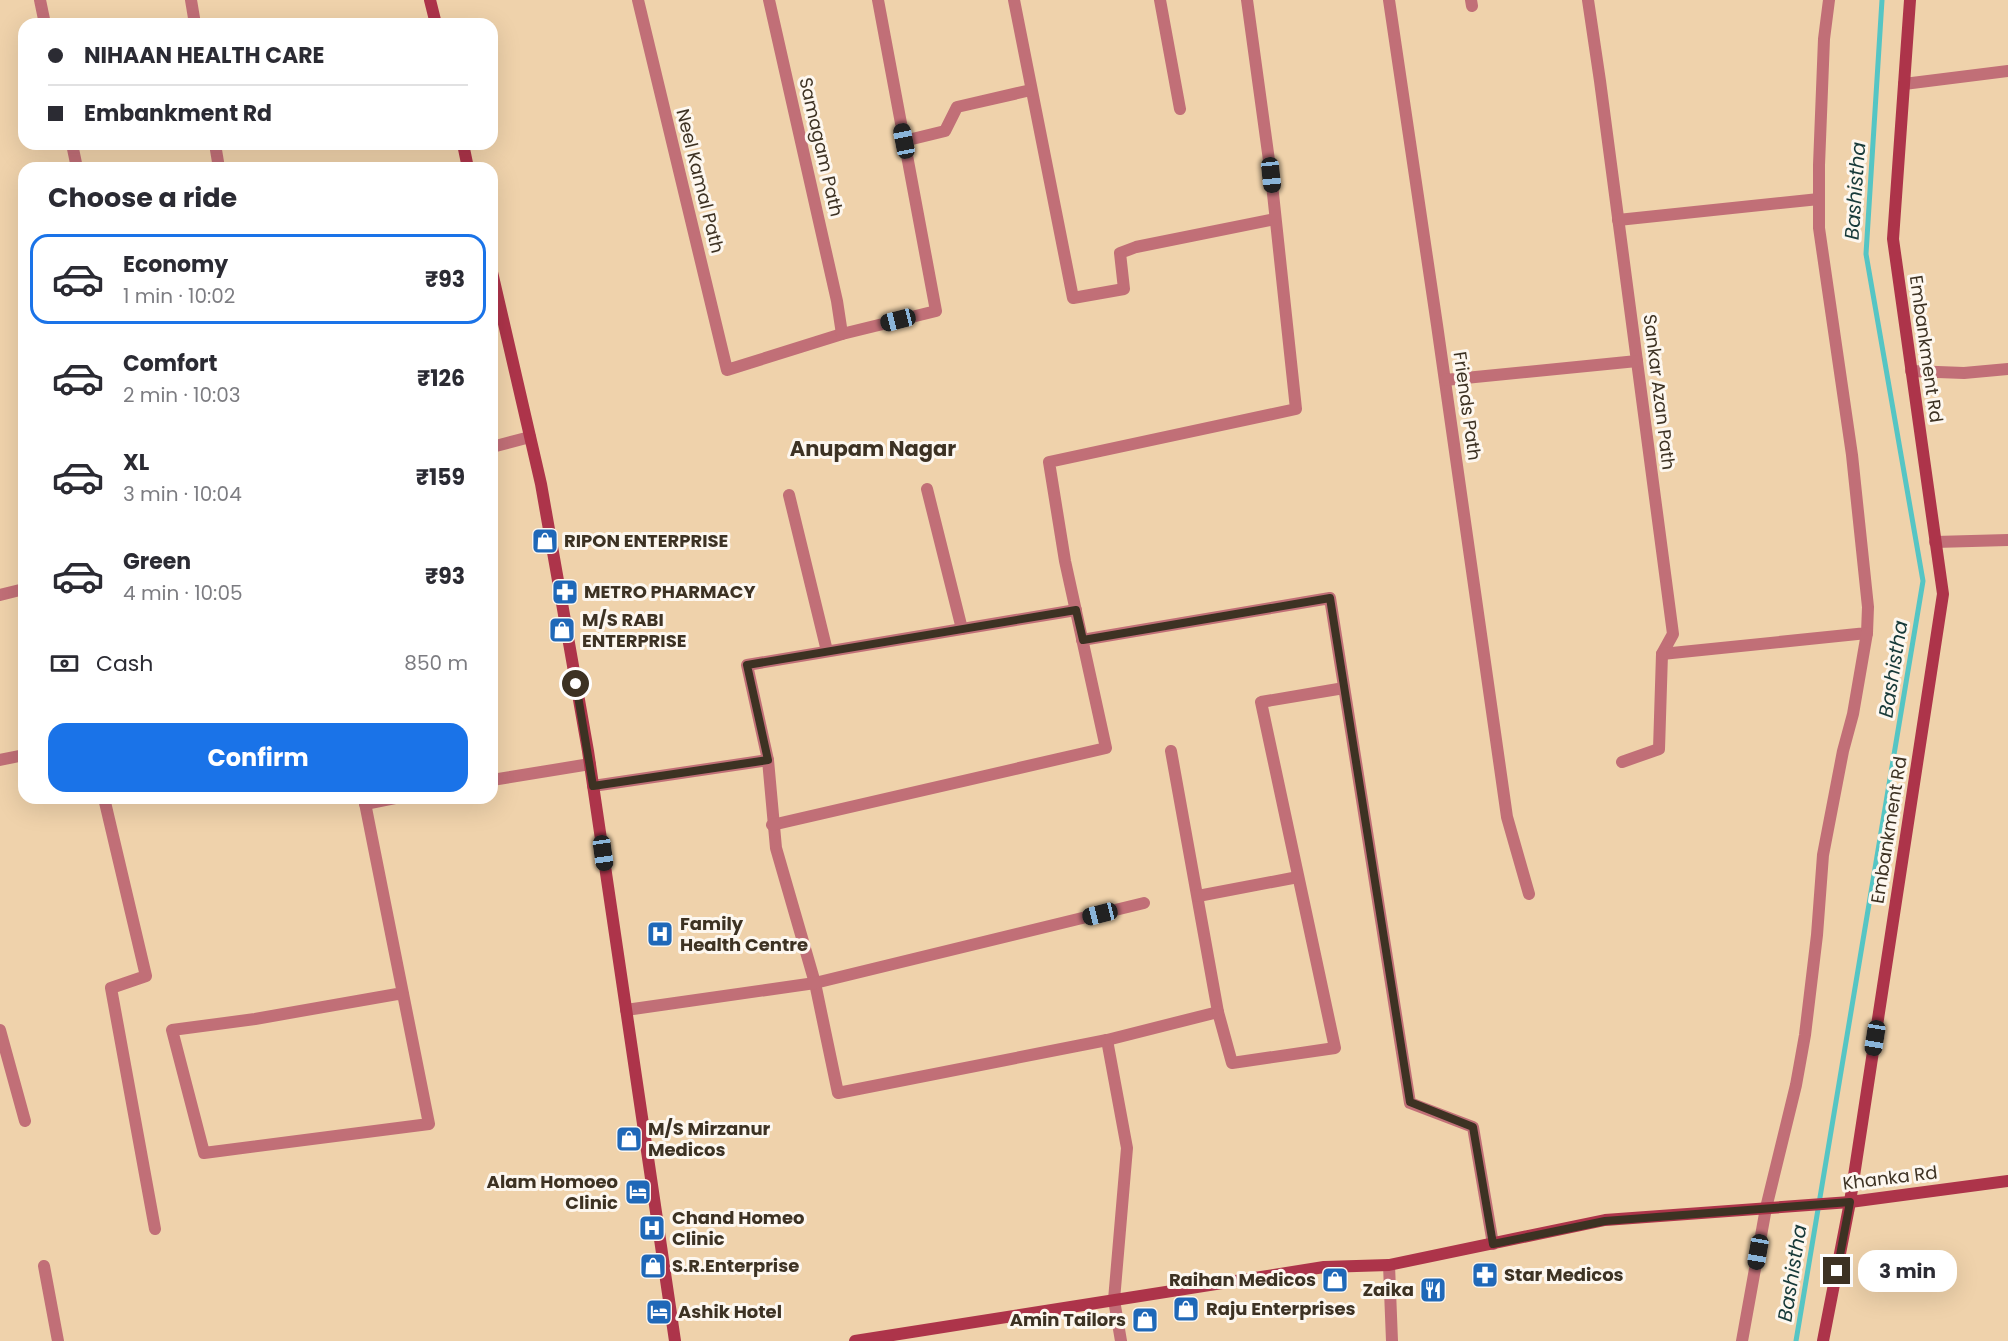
<!DOCTYPE html>
<meta charset="utf-8">
<style>
:root{--surface:#fff;--page:#f7f7f7;--text:#2b2b33;--muted:#7c7c81;--line:#e1e1e2;--accent:#1a73e8}
body{margin:0;font-family:Poppins,sans-serif;background:var(--page);color:var(--text);height:100vh;display:flex;flex-direction:column;font-size:22px;white-space:nowrap}
*{box-sizing:border-box;margin:0}
p{font-size:20px;color:var(--muted)}
.icon{flex:none;width:33px;height:33px;fill:none;stroke:currentColor;stroke-width:2;stroke-linecap:round;stroke-linejoin:round}
.map{position:relative;flex:1;overflow:hidden}
.drawer{position:absolute;left:18px;top:162px;width:480px;height:642px;display:flex;flex-direction:column;background:var(--surface);border-radius:18px;box-shadow:0 6px 24px #0002}
.drawer>*{flex:none}
.hud{position:absolute;left:18px;top:18px;width:480px;height:132px;border-radius:18px;box-shadow:0 6px 24px #0002;display:grid;align-content:center;height:132px;padding:0 30px;background:var(--surface)}
.end{position:absolute;width:27px;height:27px;margin:-14px;border:8px solid #3d3223;background:#fff;box-shadow:0 0 0 3px #fff}
.from{border-radius:50%}
.bubble{position:absolute;height:42px;border-radius:18px;background:var(--surface);box-shadow:0 6px 24px #0002;font-size:20px;font-weight:700;line-height:42px;text-align:center}
.car{position:absolute;width:18px;height:36px;margin:-18px -9px;border-radius:8px;box-shadow:0 0 4px 2px #0007;background:linear-gradient(#222 24%,#8ab4d8 0 40%,#222 0 76%,#8ab4d8 0 86%,#222 0)}
.hud b{display:flex;align-items:center;gap:21px;height:57px;font-size:22px}
.hud b+b{border-top:2px solid var(--line)}
.hud i{width:15px;height:15px;background:var(--text)}
ul{padding:0;list-style:none}
li{display:flex;align-items:center;gap:18px;height:90px;margin:0 12px 9px;padding:0 18px;border:3px solid transparent;border-radius:18px}
li div{flex:1}
li b{display:block;font-size:22px}
li em{font-style:normal;font-weight:700}
li.on{border-color:var(--accent)}
li>.icon{width:54px;height:54px;stroke-width:1.5}
h2{padding:0 30px;font-size:27px;line-height:72px}
.pay{display:flex;align-items:center;gap:15px;height:66px;padding:0 30px;font-size:22px}
.pay p{margin-inline-start:auto}
.action{display:flex;gap:12px;margin-top:auto;padding:12px 30px}
.action a{flex:1;height:69px;border-radius:18px;background:var(--accent);color:#fff;font-size:24px;font-weight:700;line-height:69px;text-align:center}
.map>svg:first-child{display:block}
.lines{fill:none;stroke-linecap:round;stroke-linejoin:round}
.stream{stroke:#55c5c4;stroke-width:5}
.street{stroke:#c16f77;stroke-width:12}
.secondary{stroke:#ad344a;stroke-width:12}
.route{stroke:#3d3223;stroke-width:8}
.labels{text-anchor:middle;stroke-width:6;stroke-linejoin:round;paint-order:stroke}
.street-label{font-size:18px;fill:#3d3223;stroke:#fdf7ef}
.poi-label{font-size:18px;font-weight:bold;fill:#3d3223;stroke:#fdf7ef;text-anchor:start}
.water-label{font-size:20px;font-style:italic;fill:#173a39;stroke:#fdf7ef}
.quarter-label{font-size:21px;font-weight:bold;fill:#3d3223;stroke:#fdf7ef}
</style>
<div class="map">
<svg width="2008" height="1341" viewBox="0 0 2008 1341">
<rect width="100%" height="100%" fill="#efd2ab"/>
<g class="lines">
<path class="stream" d="M1796 1341 1923 581 1866 254 1882 0"/>
<g class="street">
<path d="M40 0 45 24"/>
<path d="M191 0 195 24"/>
<path d="M638 0 727 370 842 334"/>
<path d="M769 0 837 301 842 334 936 311 878 0"/>
<path d="M1014 0 1073 298 1124 289 1120 253 1136 247 1275 219"/>
<path d="M1160 0 1180 109"/>
<path d="M1389 0 1437 325 1507 817 1529 894"/>
<path d="M1471 0 1472 6"/>
<path d="M1588 0 1600 81 1673 634 1662 654 1659 749 1622 762"/>
<path d="M1904 84 2008 71"/>
<path d="M904 141 945 131 957 107 1031 90"/>
<path d="M72 144 77 168"/>
<path d="M215 144 219 168"/>
<path d="M1618 220 1819 199"/>
<path d="M1911 371 1964 373 2008 369"/>
<path d="M1445 380 1637 361"/>
<path d="M492 447 530 437"/>
<path d="M927 489 962 629"/>
<path d="M789 495 827 651"/>
<path d="M1935 542 2008 540"/>
<path d="M0 595 24 589"/>
<path d="M1076 610 747 665 768 760 776 848 815 983 838 1093 1107 1040 1218 1012 1171 751"/>
<path d="M1082 640 1330 598 1410 1103 1473 1127 1493 1244"/>
<path d="M1662 654 1867 633 1868 607 1852 455 1819 228V165L1824 39 1829 0"/>
<path d="M0 760 24 755"/>
<path d="M492 780 590 764"/>
<path d="M593 786 768 760"/>
<path d="M104 798 146 976 111 988 155 1229"/>
<path d="M364 798 429 1124 204 1153 172 1030 255 1019 403 993"/>
<path d="M365 804 395 798"/>
<path d="M772 825 1106 748 1065 561 1049 462 1296 409 1271 175 1247 0"/>
<path d="M1198 896 1298 877"/>
<path d="M626 1010 815 983 1144 903"/>
<path d="M1218 1012 1232 1063 1335 1048 1261 702 1344 688"/>
<path d="M0 1030 25 1121"/>
<path d="M1107 1040 1127 1148 1114 1300 1121 1341"/>
<path d="M1389 1265 1392 1341"/>
<path d="M44 1266 58 1341"/>
<path d="M1742 1341 1766 1208 1796 1085 1805 1035 1817 935 1823 855 1843 751 1853 714 1867 633"/>
</g>
<g class="secondary">
<path d="M430 0 436 24"/>
<path d="M463 144 468 168"/>
<path d="M492 272 541 484 588 751 675 1341"/>
<path d="M855 1341 1324 1267 1389 1265 1605 1220 1850 1202 2008 1181"/>
<path d="M1823 1341 1850 1202 1943 594 1893 239 1910 0"/>
</g>
</g>
<g class="lines">
<path class="route" d="M576 684 593 786 768 760 747 665 1076 610 1083 640 1330 598 1410 1102 1473 1127 1493 1244 1605 1221 1850 1202 1837 1271"/>
</g>
<defs>
<symbol id="shop-square" viewBox="-11 -11 22 22"><rect x="-9" y="-9" width="18" height="18" rx="4" fill="#1f68b8" stroke="#fdf7ef"/><path d="M-5-2.5h2.3a2.7 3.5 0 0 1 5.4 0H5L5.5 6h-11ZM-1.5-2.5h3a1.5 2.3 0 0 0-3 0Z" fill="#fff"/></symbol>
<symbol id="pharmacy-square" viewBox="-11 -11 22 22"><rect x="-9" y="-9" width="18" height="18" rx="4" fill="#1f68b8" stroke="#fdf7ef"/><path d="M-2-6h4v4h4v4h-4v4h-4v-4h-4v-4h4Z" fill="#fff"/></symbol>
<symbol id="hospital-square" viewBox="-11 -11 22 22"><rect x="-9" y="-9" width="18" height="18" rx="4" fill="#1f68b8" stroke="#fdf7ef"/><path d="M-5-5h3v3.5h4V-5h3V5h-3V1.5h-4V5h-3Z" fill="#fff"/></symbol>
<symbol id="hotel-square" viewBox="-11 -11 22 22"><rect x="-9" y="-9" width="18" height="18" rx="4" fill="#1f68b8" stroke="#fdf7ef"/><path d="M-6-4.5h1.5V1H6V5H4.5V3h-9V5H-6ZM-4 0a1.8 1.8 0 1 1 3.6 0ZM.5 0V-2.5h3Q6-2.5 6 0Z" fill="#fff"/></symbol>
<symbol id="restaurant-square" viewBox="-11 -11 22 22"><rect x="-9" y="-9" width="18" height="18" rx="4" fill="#1f68b8" stroke="#fdf7ef"/><path d="M-5-6h1v4h1v-4h1v4h1v-4h1v5L-1.5 .5V6h-2V.5L-5-1ZM5-6V6H3V1.5H1.5Q1.5-4 5-6Z" fill="#fff"/></symbol>
</defs>
<g fill-rule="evenodd">
<use href="#shop-square" x="530" y="526" width="30" height="30"/>
<use href="#pharmacy-square" x="550" y="577" width="30" height="30"/>
<use href="#shop-square" x="547" y="615" width="30" height="30"/>
<use href="#hospital-square" x="645" y="919" width="30" height="30"/>
<use href="#shop-square" x="614" y="1124" width="30" height="30"/>
<use href="#hotel-square" x="623" y="1177" width="30" height="30"/>
<use href="#hospital-square" x="637" y="1213" width="30" height="30"/>
<use href="#shop-square" x="638" y="1251" width="30" height="30"/>
<use href="#pharmacy-square" x="1470" y="1260" width="30" height="30"/>
<use href="#shop-square" x="1320" y="1265" width="30" height="30"/>
<use href="#restaurant-square" x="1418" y="1275" width="30" height="30"/>
<use href="#shop-square" x="1171" y="1294" width="30" height="30"/>
<use href="#hotel-square" x="644" y="1297" width="30" height="30"/>
<use href="#shop-square" x="1130" y="1305" width="30" height="30"/>
</g>
<g class="labels">
<g class="street-label">
<text transform="translate(821 147) rotate(77)" y="6">Samagam Path</text>
<text transform="translate(700 181) rotate(76)" y="6">Neel Kamal Path</text>
<text transform="translate(1926 349) rotate(82)" y="6">Embankment Rd</text>
<text transform="translate(1659 392) rotate(83)" y="6">Sankar Azan Path</text>
<text transform="translate(1467 406) rotate(82)" y="6">Friends Path</text>
<text transform="translate(1889 830) rotate(-81)" y="6">Embankment Rd</text>
<text transform="translate(1890 1178) rotate(-7)" y="6">Khanka Rd</text>
</g>
<g class="poi-label">
<text x="564" y="547">RIPON ENTERPRISE</text>
<text x="584" y="598">METRO PHARMACY</text>
<text x="582" y="626">M/S RABI<tspan x="582" dy="21">ENTERPRISE</tspan></text>
<text x="680" y="930">Family<tspan x="680" dy="21">Health Centre</tspan></text>
<text x="648" y="1135">M/S Mirzanur<tspan x="648" dy="21">Medicos</tspan></text>
<text x="618" y="1188" text-anchor="end">Alam Homoeo<tspan x="618" dy="21">Clinic</tspan></text>
<text x="672" y="1224">Chand Homeo<tspan x="672" dy="21">Clinic</tspan></text>
<text x="672" y="1272">S.R.Enterprise</text>
<text x="1504" y="1281">Star Medicos</text>
<text x="1316" y="1286" text-anchor="end">Raihan Medicos</text>
<text x="1414" y="1296" text-anchor="end">Zaika</text>
<text x="1206" y="1315">Raju Enterprises</text>
<text x="678" y="1318">Ashik Hotel</text>
<text x="1126" y="1326" text-anchor="end">Amin Tailors</text>
</g>
<g class="water-label">
<text transform="translate(1855 191) rotate(-86)" y="7">Bashistha</text>
<text transform="translate(1893 669) rotate(-81)" y="7">Bashistha</text>
<text transform="translate(1792 1273) rotate(-81)" y="7">Bashistha</text>
</g>
<g class="quarter-label">
<text x="873" y="456">Anupam Nagar</text>
</g>
</g>
</svg>
<i class="end from" style="left:576px;top:684px"></i>
<i class="end" style="left:1837px;top:1271px"></i>
<div class="bubble" style="left:1858px;top:1250px;width:99px">3 min</div>
<i class="car" style="left:904px;top:141px;rotate:349deg"></i>
<i class="car" style="left:1271px;top:175px;rotate:174deg"></i>
<i class="car" style="left:898px;top:320px;rotate:256deg"></i>
<i class="car" style="left:603px;top:853px;rotate:172deg"></i>
<i class="car" style="left:1100px;top:914px;rotate:256deg"></i>
<i class="car" style="left:1875px;top:1038px;rotate:189deg"></i>
<i class="car" style="left:1758px;top:1252px;rotate:190deg"></i>
<div class="hud">
<b><i class="from"></i>NIHAAN HEALTH CARE</b>
<b><i></i>Embankment Rd</b>
</div>
<section class="drawer">
<h2>Choose a ride</h2>
<ul>
<li class="on"><svg class="icon" aria-label="car" viewBox="0 0 24 24"><path d="M5 17H2v-5l4-1 3-4h7l3 4 3 1v5h-3M9 17h6M6 11h13"/><circle cx="7" cy="17" r="2"/><circle cx="17" cy="17" r="2"/></svg><div><b>Economy</b><p>1 min · 10:02</p></div><em>₹93</em></li>
<li><svg class="icon" aria-label="car" viewBox="0 0 24 24"><path d="M5 17H2v-5l4-1 3-4h7l3 4 3 1v5h-3M9 17h6M6 11h13"/><circle cx="7" cy="17" r="2"/><circle cx="17" cy="17" r="2"/></svg><div><b>Comfort</b><p>2 min · 10:03</p></div><em>₹126</em></li>
<li><svg class="icon" aria-label="car" viewBox="0 0 24 24"><path d="M5 17H2v-5l4-1 3-4h7l3 4 3 1v5h-3M9 17h6M6 11h13"/><circle cx="7" cy="17" r="2"/><circle cx="17" cy="17" r="2"/></svg><div><b>XL</b><p>3 min · 10:04</p></div><em>₹159</em></li>
<li><svg class="icon" aria-label="car" viewBox="0 0 24 24"><path d="M5 17H2v-5l4-1 3-4h7l3 4 3 1v5h-3M9 17h6M6 11h13"/><circle cx="7" cy="17" r="2"/><circle cx="17" cy="17" r="2"/></svg><div><b>Green</b><p>4 min · 10:05</p></div><em>₹93</em></li>
</ul>
<div class="pay"><svg class="icon" aria-label="cash" viewBox="0 0 24 24"><path d="M3 7h18v10H3z"/><circle cx="12" cy="12" r="2"/></svg>Cash<p>850 m</p></div>
<div class="action"><a>Confirm</a></div>
</section>
</div>
